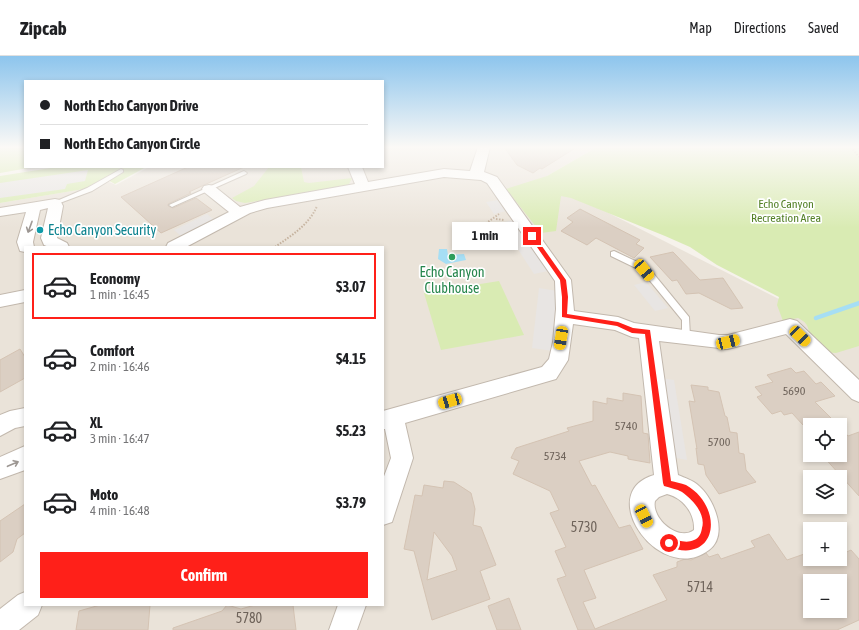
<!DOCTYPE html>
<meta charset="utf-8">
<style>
:root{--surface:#fff;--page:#f6f6f6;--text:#202124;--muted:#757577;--line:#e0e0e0;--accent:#ff2019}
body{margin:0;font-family:"Asap Condensed",sans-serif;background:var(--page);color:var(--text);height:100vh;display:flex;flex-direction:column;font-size:15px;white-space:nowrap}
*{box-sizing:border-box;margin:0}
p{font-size:13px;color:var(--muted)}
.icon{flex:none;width:22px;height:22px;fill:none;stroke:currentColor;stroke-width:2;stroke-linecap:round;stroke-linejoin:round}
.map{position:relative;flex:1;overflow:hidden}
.panel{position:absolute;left:24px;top:190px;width:360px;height:360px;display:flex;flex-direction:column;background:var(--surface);border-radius:0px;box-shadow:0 2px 6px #0003}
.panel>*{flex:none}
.guide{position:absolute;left:24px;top:24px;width:360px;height:88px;border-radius:0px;box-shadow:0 2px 6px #0003;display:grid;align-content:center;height:88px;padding:0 16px;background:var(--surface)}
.tools{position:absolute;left:803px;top:362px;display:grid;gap:8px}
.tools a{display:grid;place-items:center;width:44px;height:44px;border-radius:0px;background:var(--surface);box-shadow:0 2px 6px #0003;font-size:20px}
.end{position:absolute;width:18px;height:18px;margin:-9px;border:5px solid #ff2019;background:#fff;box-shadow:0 0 0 2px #fff}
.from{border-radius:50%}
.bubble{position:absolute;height:28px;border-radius:0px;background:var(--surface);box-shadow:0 2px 6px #0003;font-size:13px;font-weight:700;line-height:28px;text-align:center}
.car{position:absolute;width:12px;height:24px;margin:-12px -6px;border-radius:5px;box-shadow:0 0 3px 1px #0007;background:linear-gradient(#f5c518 24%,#345 0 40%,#f5c518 0 76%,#345 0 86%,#f5c518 0)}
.guide b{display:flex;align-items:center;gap:14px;height:38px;font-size:15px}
.guide b+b{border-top:1px solid var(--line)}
.guide i{width:10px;height:10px;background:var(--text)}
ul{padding:7px 0 0;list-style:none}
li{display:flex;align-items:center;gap:12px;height:66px;margin:0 8px 6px;padding:0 8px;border:2px solid transparent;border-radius:0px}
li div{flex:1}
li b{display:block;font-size:15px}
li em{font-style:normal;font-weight:700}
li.on{border-color:var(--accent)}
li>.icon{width:36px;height:36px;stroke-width:1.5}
.primary-button{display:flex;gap:8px;margin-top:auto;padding:8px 16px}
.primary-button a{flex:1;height:46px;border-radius:0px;background:var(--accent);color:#fff;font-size:16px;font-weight:700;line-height:46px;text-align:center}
header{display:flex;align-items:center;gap:24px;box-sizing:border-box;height:56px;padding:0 20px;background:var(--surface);border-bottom:1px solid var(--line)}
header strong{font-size:19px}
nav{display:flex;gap:22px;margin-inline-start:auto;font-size:14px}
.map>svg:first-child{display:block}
.residential{fill:#eae3d9;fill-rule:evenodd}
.green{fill:#d9ebb3}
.parking{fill:#e8e5e3}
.water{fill:#a6def4}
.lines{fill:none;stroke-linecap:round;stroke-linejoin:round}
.stream{stroke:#a6def4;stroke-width:4.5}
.building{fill:#dbcfc3;stroke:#d4c3b3;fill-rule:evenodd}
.service-casing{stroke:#c2b8ad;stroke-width:2}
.minor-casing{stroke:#c2b8ad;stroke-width:2}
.path{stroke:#c5b29e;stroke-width:2;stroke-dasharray:1.5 1.5;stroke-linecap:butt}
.service{fill:#fff;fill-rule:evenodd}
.minor{fill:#fff;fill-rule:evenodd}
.oneway{stroke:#9c9692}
.route{fill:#ff2019}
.culture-dot{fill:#0f9aa8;stroke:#fff;stroke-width:1.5}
.leisure-dot{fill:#2e9e5b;stroke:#fff;stroke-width:1.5}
.labels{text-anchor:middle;stroke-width:3.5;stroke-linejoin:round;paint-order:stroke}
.far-park-label{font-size:12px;fill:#548128;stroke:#fff}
.number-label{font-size:12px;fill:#6f645b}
.culture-label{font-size:14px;fill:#0d838f;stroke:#fff;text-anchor:start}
.leisure-label{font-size:14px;fill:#27864d;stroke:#fff}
.near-number-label{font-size:14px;fill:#6f645b}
</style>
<header>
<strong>Zipcab</strong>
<nav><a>Map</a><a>Directions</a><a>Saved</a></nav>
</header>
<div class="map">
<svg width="859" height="574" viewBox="0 0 859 574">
<rect width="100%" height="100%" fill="#f6f2eb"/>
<path class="residential" d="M383 91H597L547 120 563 134 783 245 859 225V574H0V147L83 133 102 123 116 129 149 111H383ZM25 191H383V549H25ZM810 369H840V399H810ZM810 421H840V451H810ZM810 473H840V503H810ZM810 525H840V555H810Z"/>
<g class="green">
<path d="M0 91H25V111H34L0 117Z"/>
<path d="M597 91H859V290L836 297 822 296C818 291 813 285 811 279 806 269 809 268 798 262L783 265 777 249 779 241 717 209 690 191 665 180 571 142 561 140 556 175 541 177 506 133 547 120Z"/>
<path d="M57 111H146L115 128 104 122 84 133 0 147V120Z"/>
<path d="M269 111H301L304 126 309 127 352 122 349 128 342 131 245 147 236 145 232 142 254 130Z"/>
<path d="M499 225 524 279 441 294 424 237Z"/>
</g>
<g class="parking">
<path d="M88 114 85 125 67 128 65 133 0 142V127Z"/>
<path d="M498 144 506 155 494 158 486 146Z"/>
<path d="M207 158 223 171 190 188 174 174Z"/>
<path d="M513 164 548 215 534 218 501 167Z"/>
<path d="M646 226 668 252 655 255 634 229Z"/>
<path d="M539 232 557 235 553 295 532 292Z"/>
<path d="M660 322 674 324 687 404 671 401Z"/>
</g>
<path class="water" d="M439 193H447L448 199 464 198 466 204 446 208 438 203Z"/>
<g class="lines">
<path class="stream" d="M816 262 859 247"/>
</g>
<g class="building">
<path d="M504 91H577L542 113 540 112 533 117 517 109Z"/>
<path d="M188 111H244L204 129 189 136 191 137 168 148V150L173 152 196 142 212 154 161 177 121 141Z"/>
<path d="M580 153 640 184 636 188 644 192 634 202 596 182 587 189 561 175 573 166 567 162Z"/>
<path d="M468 171 499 176 476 185 468 184Z"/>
<path d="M673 196 700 224 723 222 743 252 731 253 699 237 686 238 677 224 672 225 650 201Z"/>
<path d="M20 293 25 301V322L0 336V304Z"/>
<path d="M791 312 796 317 804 315 816 328 821 326 835 340 815 346 838 369H803L792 357 784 359 781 355 772 358 757 341 762 339 755 331 773 326 767 319Z"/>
<path d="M691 329 708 331V334L719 336 725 360 727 361 730 376 737 377 739 397 744 398 746 414 756 426 719 438 706 419 704 409 698 408 696 392 697 393 689 345 695 346Z"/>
<path d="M623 337 641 340 643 377 648 378 650 407 628 403V400L610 396 579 405 592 430 595 429 619 472 630 469 643 493 584 514 596 542 583 546 595 573 667 544 653 519 677 511V506L685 503 691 504 706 497 709 501 718 498 721 503 755 491 751 485 769 478 787 504 810 496V503H840V499L851 494 859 503V564L837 574H578L557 523 566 520 555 495 566 491 550 457 559 454 550 435 513 418 519 405 511 402 516 392 569 375 567 372 593 365V345L607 348V342L623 345ZM810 525H840V555H810Z"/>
<path d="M840 371 848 380 859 376V440L822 399H840Z"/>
<path d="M444 425 454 426 471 437 475 453 473 469 481 471 496 509 480 515 490 543 432 564 414 495 404 493 415 439 422 440 424 429 443 432ZM434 476 452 500 457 514 427 524Z"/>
<path d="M25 448V477L17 483 13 496 0 506V465Z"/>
<path d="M509 542 521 574H497L488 550Z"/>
<path d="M100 549H150L148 574H76L79 555Z"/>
<path d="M227 549 241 553 255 549H293L296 574H173V572L222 555Z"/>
</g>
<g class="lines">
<defs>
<g id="service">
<path d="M121 113 123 114V116L92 135 57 148H53L52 147 87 132Z"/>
<path d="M244 115 247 117 246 118 174 150 172 151 169 149Z"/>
<path d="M614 195 648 211 689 261 690 281 689 283H683L682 281V264L642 215 611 200V196Z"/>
</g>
<g id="minor">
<path d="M478 91H490L484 116 497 121 571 224 574 255 618 261 634 267 719 279H728L790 263 797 265 859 324V346L852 343 786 278 728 293 659 285 678 419C685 422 693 424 699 430 714 443 729 479 709 494 661 531 593 437 654 419L639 282 632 281 615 274 573 268 568 304 556 323 405 367 413 402 392 466 383 469V423L391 402 385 373H383V355L542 311 549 303 553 286 556 253 555 225 487 127 481 124 444 121 267 152 250 157 186 191H166L168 187 229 156 204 136 202 133 204 130 209 129 214 130 240 151 265 144 355 128 348 111H362L368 126 444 113 470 115ZM667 438C683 442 695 457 694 474 678 486 651 462 655 445L659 441Z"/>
<path d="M55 143 60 144 63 150 57 182 67 187 69 191H49L44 189 41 182 48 152 40 154 33 186 34 191H25V196L20 195 17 186 26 156 0 160V152Z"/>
<path d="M25 234V246L0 251V239Z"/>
<path d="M25 352V370L15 372 0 380V359L10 355Z"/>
<path d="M25 390V414L0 423V401Z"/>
<path d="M25 536V549H42L38 559 19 574H0V553L18 539Z"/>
<path d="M338 549H366L357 574H329Z"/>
</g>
</defs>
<use href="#service" class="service-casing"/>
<use href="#minor" class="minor-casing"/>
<g class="path">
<path d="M851 91 859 101"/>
<path d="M496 163 504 164"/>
<path d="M474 169 485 168 499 158"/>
<path d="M275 191C292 179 309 169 317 150"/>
</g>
<use href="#service" class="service"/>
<use href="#minor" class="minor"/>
</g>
<defs><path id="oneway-shaft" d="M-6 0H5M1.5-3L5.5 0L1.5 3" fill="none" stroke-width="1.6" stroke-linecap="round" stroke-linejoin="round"/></defs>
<g class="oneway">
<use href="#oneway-shaft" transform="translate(30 171) rotate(110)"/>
<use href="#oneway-shaft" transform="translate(13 408) rotate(-23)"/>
</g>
<linearGradient id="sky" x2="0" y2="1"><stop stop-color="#8dc5ed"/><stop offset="0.53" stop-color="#fbf9f6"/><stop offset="1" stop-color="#fbf9f6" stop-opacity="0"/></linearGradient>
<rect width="859" height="172" fill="url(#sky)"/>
<path class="route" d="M530 179H534L566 224 568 241 567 258 618 266 633 272 650 274 671 425C675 426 681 427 686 429 725 451 718 511 666 490L665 487 666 484C674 481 684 489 694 484 699 482 701 478 702 472 706 458 693 444 682 436 677 433 670 432 664 430L663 427 645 278 632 277 617 270 562 261V241L560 224 530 181Z"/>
<circle class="culture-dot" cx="40" cy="174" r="4"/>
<circle class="leisure-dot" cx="452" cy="201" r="4"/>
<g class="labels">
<g class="far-park-label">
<text x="786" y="152">Echo Canyon<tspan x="786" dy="14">Recreation Area</tspan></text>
</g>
<g class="number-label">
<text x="794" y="339">5690</text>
<text x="626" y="374">5740</text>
<text x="719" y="390">5700</text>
<text x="555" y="404">5734</text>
</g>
<g class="culture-label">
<text x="48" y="179">Echo Canyon Security</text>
</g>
<g class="leisure-label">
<text x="452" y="221">Echo Canyon<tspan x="452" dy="16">Clubhouse</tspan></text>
</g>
<g class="near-number-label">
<text x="584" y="476">5730</text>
<text x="700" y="536">5714</text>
<text x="249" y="567">5780</text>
</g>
</g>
</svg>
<div class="tools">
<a><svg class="icon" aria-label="locate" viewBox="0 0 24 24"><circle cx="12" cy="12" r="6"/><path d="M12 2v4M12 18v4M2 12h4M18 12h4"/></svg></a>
<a><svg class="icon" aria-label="layers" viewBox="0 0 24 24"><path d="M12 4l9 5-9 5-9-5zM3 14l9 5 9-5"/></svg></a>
<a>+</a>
<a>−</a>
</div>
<i class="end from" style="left:669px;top:487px"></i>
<i class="end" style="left:532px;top:180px"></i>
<div class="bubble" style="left:452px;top:166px;width:66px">1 min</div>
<i class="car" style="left:644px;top:214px;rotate:140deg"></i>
<i class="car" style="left:800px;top:280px;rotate:134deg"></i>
<i class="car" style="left:561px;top:282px;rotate:189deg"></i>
<i class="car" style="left:728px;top:286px;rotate:76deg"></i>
<i class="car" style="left:450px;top:345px;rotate:254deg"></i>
<i class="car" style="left:644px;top:460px;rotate:153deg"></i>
<div class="guide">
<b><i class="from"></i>North Echo Canyon Drive</b>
<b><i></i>North Echo Canyon Circle</b>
</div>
<section class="panel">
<ul>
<li class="on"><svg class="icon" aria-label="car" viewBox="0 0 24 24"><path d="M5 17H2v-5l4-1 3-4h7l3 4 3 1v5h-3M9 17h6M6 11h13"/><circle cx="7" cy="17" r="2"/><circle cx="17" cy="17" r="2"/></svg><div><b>Economy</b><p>1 min · 16:45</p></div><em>$3.07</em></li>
<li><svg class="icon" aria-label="car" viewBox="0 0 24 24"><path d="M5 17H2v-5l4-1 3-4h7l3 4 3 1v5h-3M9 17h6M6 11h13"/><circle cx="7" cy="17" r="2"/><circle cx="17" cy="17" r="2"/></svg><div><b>Comfort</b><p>2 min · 16:46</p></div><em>$4.15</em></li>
<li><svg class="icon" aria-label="car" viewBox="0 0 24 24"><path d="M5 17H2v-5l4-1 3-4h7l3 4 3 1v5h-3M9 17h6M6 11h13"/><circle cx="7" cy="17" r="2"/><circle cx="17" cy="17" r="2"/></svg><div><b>XL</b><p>3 min · 16:47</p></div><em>$5.23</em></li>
<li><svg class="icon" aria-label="car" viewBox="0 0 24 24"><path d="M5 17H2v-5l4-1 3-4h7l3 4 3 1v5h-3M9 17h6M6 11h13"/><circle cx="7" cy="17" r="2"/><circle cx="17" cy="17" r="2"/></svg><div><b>Moto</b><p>4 min · 16:48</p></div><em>$3.79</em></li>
</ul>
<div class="primary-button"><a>Confirm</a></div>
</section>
</div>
